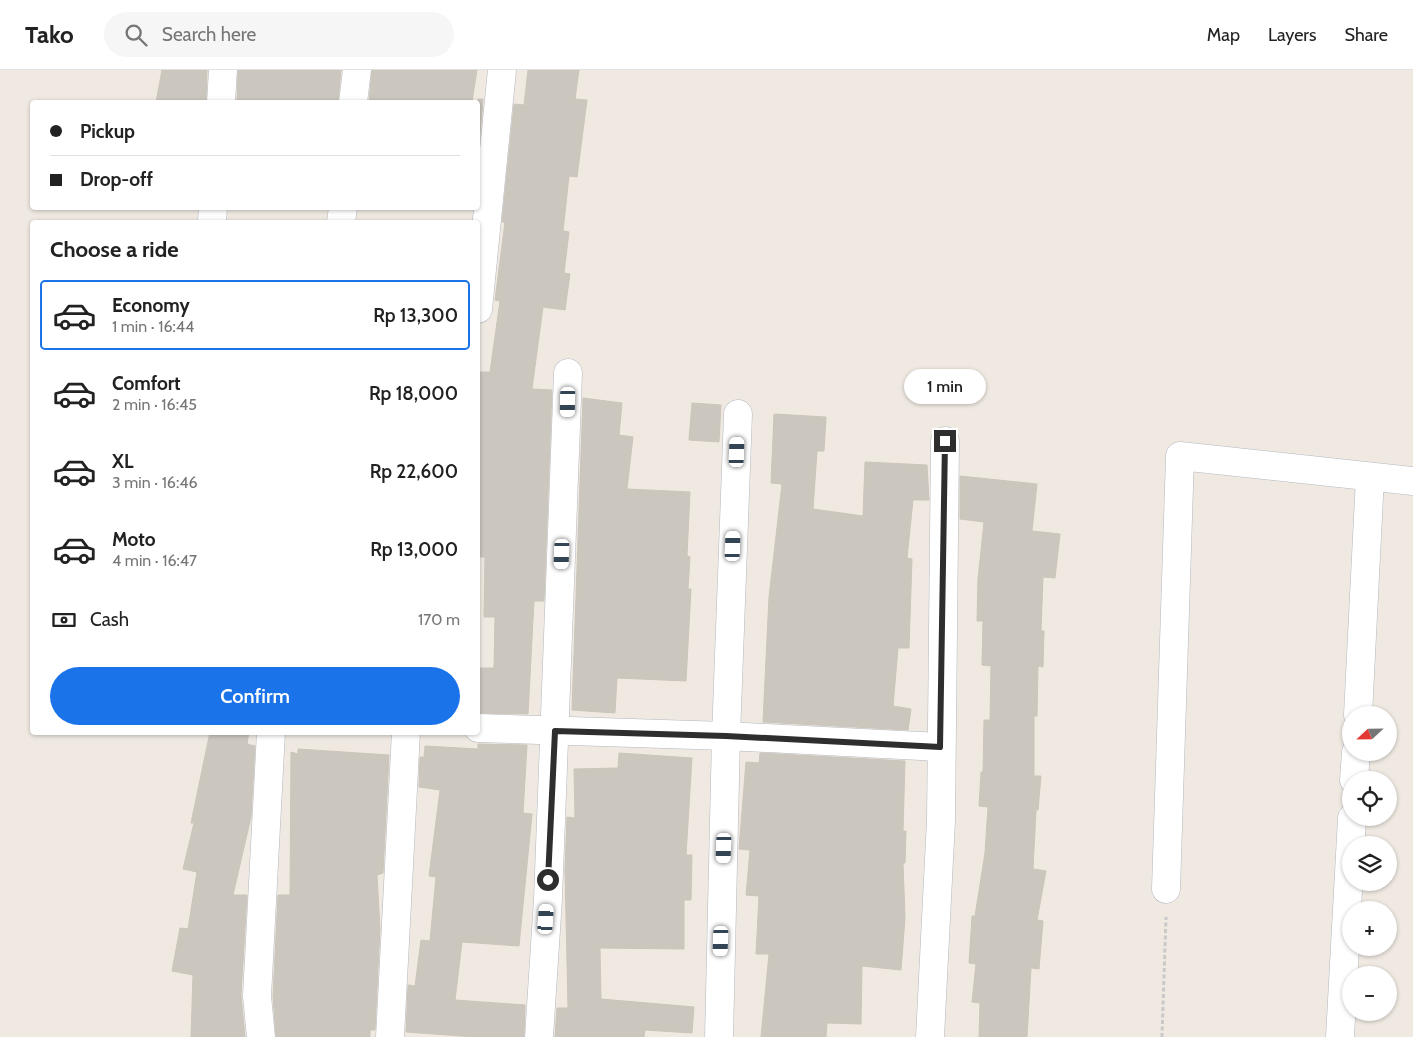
<!DOCTYPE html>
<meta charset="utf-8">
<style>
:root{--surface:#fff;--page:#f6f6f6;--text:#222;--muted:#767676;--line:#e0e0e0;--accent:#1a73e8}
body{margin:0;font-family:Cabin,sans-serif;background:var(--page);color:var(--text);height:100vh;display:flex;flex-direction:column;font-size:19px;white-space:nowrap}
*{box-sizing:border-box;margin:0}
p{font-size:16px;color:var(--muted)}
.icon{flex:none;width:28px;height:28px;fill:none;stroke:currentColor;stroke-width:2;stroke-linecap:round;stroke-linejoin:round}
.map{position:relative;flex:1;overflow:hidden}
.details{position:absolute;left:30px;top:150px;width:450px;height:515px;display:flex;flex-direction:column;background:var(--surface);border-radius:5px;box-shadow:0 1px 4px #0004}
.details>*{flex:none}
.hud{position:absolute;left:30px;top:30px;width:450px;height:110px;border-radius:5px;box-shadow:0 1px 4px #0004;display:grid;align-content:center;height:110px;padding:0 20px;background:var(--surface)}
.needle{width:32px;rotate:248deg}
.fabs{position:absolute;left:1342px;top:636px;display:grid;gap:10px}
.fabs a{display:grid;place-items:center;width:55px;height:55px;border-radius:50%;background:var(--surface);box-shadow:0 1px 4px #0004;font-size:25px}
.end{position:absolute;width:22px;height:22px;margin:-11px;border:6px solid #2e2e2e;background:#fff;box-shadow:0 0 0 2px #fff}
.from{border-radius:50%}
.bubble{position:absolute;height:35px;border-radius:18px;background:var(--surface);box-shadow:0 1px 4px #0004;font-size:16px;font-weight:600;line-height:35px;text-align:center}
.car{position:absolute;width:15px;height:30px;margin:-15px -8px;border-radius:6px;box-shadow:0 0 4px 1px #0007;background:linear-gradient(#fff 24%,#345 0 40%,#fff 0 76%,#345 0 86%,#fff 0)}
.hud b{display:flex;align-items:center;gap:18px;height:48px;font-size:19px}
.hud b+b{border-top:1px solid var(--line)}
.hud i{width:12px;height:12px;background:var(--text)}
ul{padding:0;list-style:none}
li{display:flex;align-items:center;gap:15px;height:70px;margin:0 10px 8px;padding:0 10px;border:2px solid transparent;border-radius:5px}
li div{flex:1}
li b{display:block;font-size:19px}
li em{font-style:normal;font-weight:600}
li.current{border-color:var(--accent)}
li>.icon{width:45px;height:45px;stroke-width:1.5}
h2{padding:0 20px;font-size:22px;line-height:60px}
.pay{display:flex;align-items:center;gap:12px;height:55px;padding:0 20px;font-size:19px}
.pay p{margin-inline-start:auto}
.action{display:flex;gap:10px;margin-top:auto;padding:10px 20px}
.action a{flex:1;height:58px;border-radius:30px;background:var(--accent);color:#fff;font-size:20px;font-weight:600;line-height:58px;text-align:center}
header{display:flex;align-items:center;gap:30px;box-sizing:border-box;height:70px;padding:0 25px;background:var(--surface);border-bottom:1px solid var(--line)}
header strong{font-size:24px}
nav{display:flex;gap:28px;margin-inline-start:auto;font-size:18px}
.search{width:350px;height:45px;background:var(--page);display:flex;align-items:center;gap:12px;box-sizing:border-box;padding:0 18px;border-radius:28px;color:var(--muted);font-size:19px}
.map>svg:first-child{display:block}
.building{fill:#cbc7bf;stroke:#cbc5ba}
.lines{fill:none;stroke-linecap:round;stroke-linejoin:round}
.minor-casing{stroke:#b4b7c1;stroke-width:29}
.path{stroke:#c9c9c9;stroke-width:3;stroke-dasharray:4 2.5;stroke-linecap:butt}
.minor{stroke:#fff;stroke-width:28}
.route{stroke:#2e2e2e;stroke-width:6}
</style>
<header>
<strong>Tako</strong>
<div class="search"><svg class="icon" aria-label="search" viewBox="0 0 24 24"><circle cx="10" cy="10" r="6"/><path d="M15 15l6 6"/></svg>Search here</div>
<nav><a>Map</a><a>Layers</a><a>Share</a></nav>
</header>
<div class="map">
<svg width="1413" height="967" viewBox="0 0 1413 967">
<rect width="100%" height="100%" fill="#efe9e1"/>
<g class="building">
<path d="M162 0H207L206 32H156Z"/>
<path d="M238 0H341L338 32H237Z"/>
<path d="M372 0H477L472 32H369Z"/>
<path d="M528 0H579L575 29 587 30 577 107 569 106 563 161 569 162 564 203 570 204 565 240 543 237 532 319 552 320 544 531H534L528 644 478 643V598H494L495 547H484L485 487H478V302H490L500 231 495 230 505 152H502L514 34 524 35Z"/>
<path d="M478 29H483L478 88Z"/>
<path d="M583 328 622 333 619 365 633 367 627 419 690 422 687 486 690 487 688 519H691L686 611 617 608 615 643 572 640Z"/>
<path d="M692 333 721 335 719 372 689 370Z"/>
<path d="M774 344 826 347 824 381H817L813 439 863 446 865 392 927 395 929 430H913L907 488 912 489 909 578H898L893 636 911 639 908 660 763 652 769 527 782 414 771 413Z"/>
<path d="M960 406 1037 414 1032 461 1060 464 1055 508 1043 507 1041 561H1044L1043 597 1038 596 1037 646H1034V706H1041L1038 740H1036L1033 799 1046 801 1037 850 1043 851 1039 899 1031 898 1027 967H979L980 933 972 932 976 894 969 893 972 846H975L985 783 988 737 979 736 981 702H983L984 650H990L991 596 982 595 983 551H977L978 509 984 452 960 449Z"/>
<path d="M210 662H249L247 674 255 676 251 747 233 825H247L241 925 245 967H191L193 905 172 901 180 858 188 859 197 802 183 799 194 753H191Z"/>
<path d="M478 674 527 675 523 743 532 744 519 876 462 872 455 930 525 935 524 967H475L406 962 408 915 415 916 421 870 430 871 436 807 429 806 440 720 419 717 420 687H424L425 676 478 679Z"/>
<path d="M298 679 389 685 383 803 377 805 380 859 375 960H370V967H276L273 926 278 825H290L291 682 298 684Z"/>
<path d="M619 683 692 688 686 785H692L691 830H684V879L600 878 601 929 694 937 692 963 645 960 644 967H555L557 938H568L565 800 567 747 575 748 574 699 618 698Z"/>
<path d="M760 683 905 691 903 761H906L905 793H903L905 848 901 900 862 896 861 954 827 953 826 967H761L769 884H756L759 826 746 825 750 780 739 779 746 692 759 693Z"/>
</g>
<g class="lines">
<defs>
<g id="minor">
<path d="M221 32 223 0"/>
<path d="M353 32 357 0"/>
<path d="M212 152 213 138"/>
<path d="M341 152 343 138"/>
<path d="M478 239 502 0"/>
<path d="M1358 645 1370 407"/>
<path d="M478 658 726 666 940 677"/>
<path d="M1354 710 1356 682"/>
<path d="M1166 819 1180 386 1413 411"/>
<path d="M261 967 257 926 271 662"/>
<path d="M390 967 406 662"/>
<path d="M539 967 548 829 568 303"/>
<path d="M719 967 726 666 738 344"/>
<path d="M930 967 941 750 945 371"/>
<path d="M1340 967 1352 748"/>
</g>
</defs>
<use href="#minor" class="minor-casing"/>
<path class="path" d="M1162 967 1166 847"/>
<use href="#minor" class="minor"/>
</g>
<g class="lines">
<path class="route" d="M548 810 555 661 726 666 940 677 945 371"/>
</g>
</svg>
<div class="fabs">
<a><svg class="needle" viewBox="-14 -14 28 28"><path d="M0-13l5 13h-10z" fill="#e53935"/><path d="M0 13l5-13h-10z" fill="#767676"/></svg></a>
<a><svg class="icon" aria-label="locate" viewBox="0 0 24 24"><circle cx="12" cy="12" r="6"/><path d="M12 2v4M12 18v4M2 12h4M18 12h4"/></svg></a>
<a><svg class="icon" aria-label="layers" viewBox="0 0 24 24"><path d="M12 4l9 5-9 5-9-5zM3 14l9 5 9-5"/></svg></a>
<a>+</a>
<a>−</a>
</div>
<i class="end from" style="left:548px;top:810px"></i>
<i class="end" style="left:945px;top:371px"></i>
<div class="bubble" style="left:904px;top:299px;width:82px">1 min</div>
<i class="car" style="left:568px;top:332px;rotate:181deg"></i>
<i class="car" style="left:737px;top:382px;rotate:2deg"></i>
<i class="car" style="left:733px;top:476px;rotate:2deg"></i>
<i class="car" style="left:562px;top:484px;rotate:182deg"></i>
<i class="car" style="left:724px;top:778px;rotate:182deg"></i>
<i class="car" style="left:546px;top:849px;rotate:4deg"></i>
<i class="car" style="left:721px;top:871px;rotate:182deg"></i>
<div class="hud">
<b><i class="from"></i>Pickup</b>
<b><i></i>Drop-off</b>
</div>
<section class="details">
<h2>Choose a ride</h2>
<ul>
<li class="current"><svg class="icon" aria-label="car" viewBox="0 0 24 24"><path d="M5 17H2v-5l4-1 3-4h7l3 4 3 1v5h-3M9 17h6M6 11h13"/><circle cx="7" cy="17" r="2"/><circle cx="17" cy="17" r="2"/></svg><div><b>Economy</b><p>1 min · 16:44</p></div><em>Rp 13,300</em></li>
<li><svg class="icon" aria-label="car" viewBox="0 0 24 24"><path d="M5 17H2v-5l4-1 3-4h7l3 4 3 1v5h-3M9 17h6M6 11h13"/><circle cx="7" cy="17" r="2"/><circle cx="17" cy="17" r="2"/></svg><div><b>Comfort</b><p>2 min · 16:45</p></div><em>Rp 18,000</em></li>
<li><svg class="icon" aria-label="car" viewBox="0 0 24 24"><path d="M5 17H2v-5l4-1 3-4h7l3 4 3 1v5h-3M9 17h6M6 11h13"/><circle cx="7" cy="17" r="2"/><circle cx="17" cy="17" r="2"/></svg><div><b>XL</b><p>3 min · 16:46</p></div><em>Rp 22,600</em></li>
<li><svg class="icon" aria-label="car" viewBox="0 0 24 24"><path d="M5 17H2v-5l4-1 3-4h7l3 4 3 1v5h-3M9 17h6M6 11h13"/><circle cx="7" cy="17" r="2"/><circle cx="17" cy="17" r="2"/></svg><div><b>Moto</b><p>4 min · 16:47</p></div><em>Rp 13,000</em></li>
</ul>
<div class="pay"><svg class="icon" aria-label="cash" viewBox="0 0 24 24"><path d="M3 7h18v10H3z"/><circle cx="12" cy="12" r="2"/></svg>Cash<p>170 m</p></div>
<div class="action"><a>Confirm</a></div>
</section>
</div>
